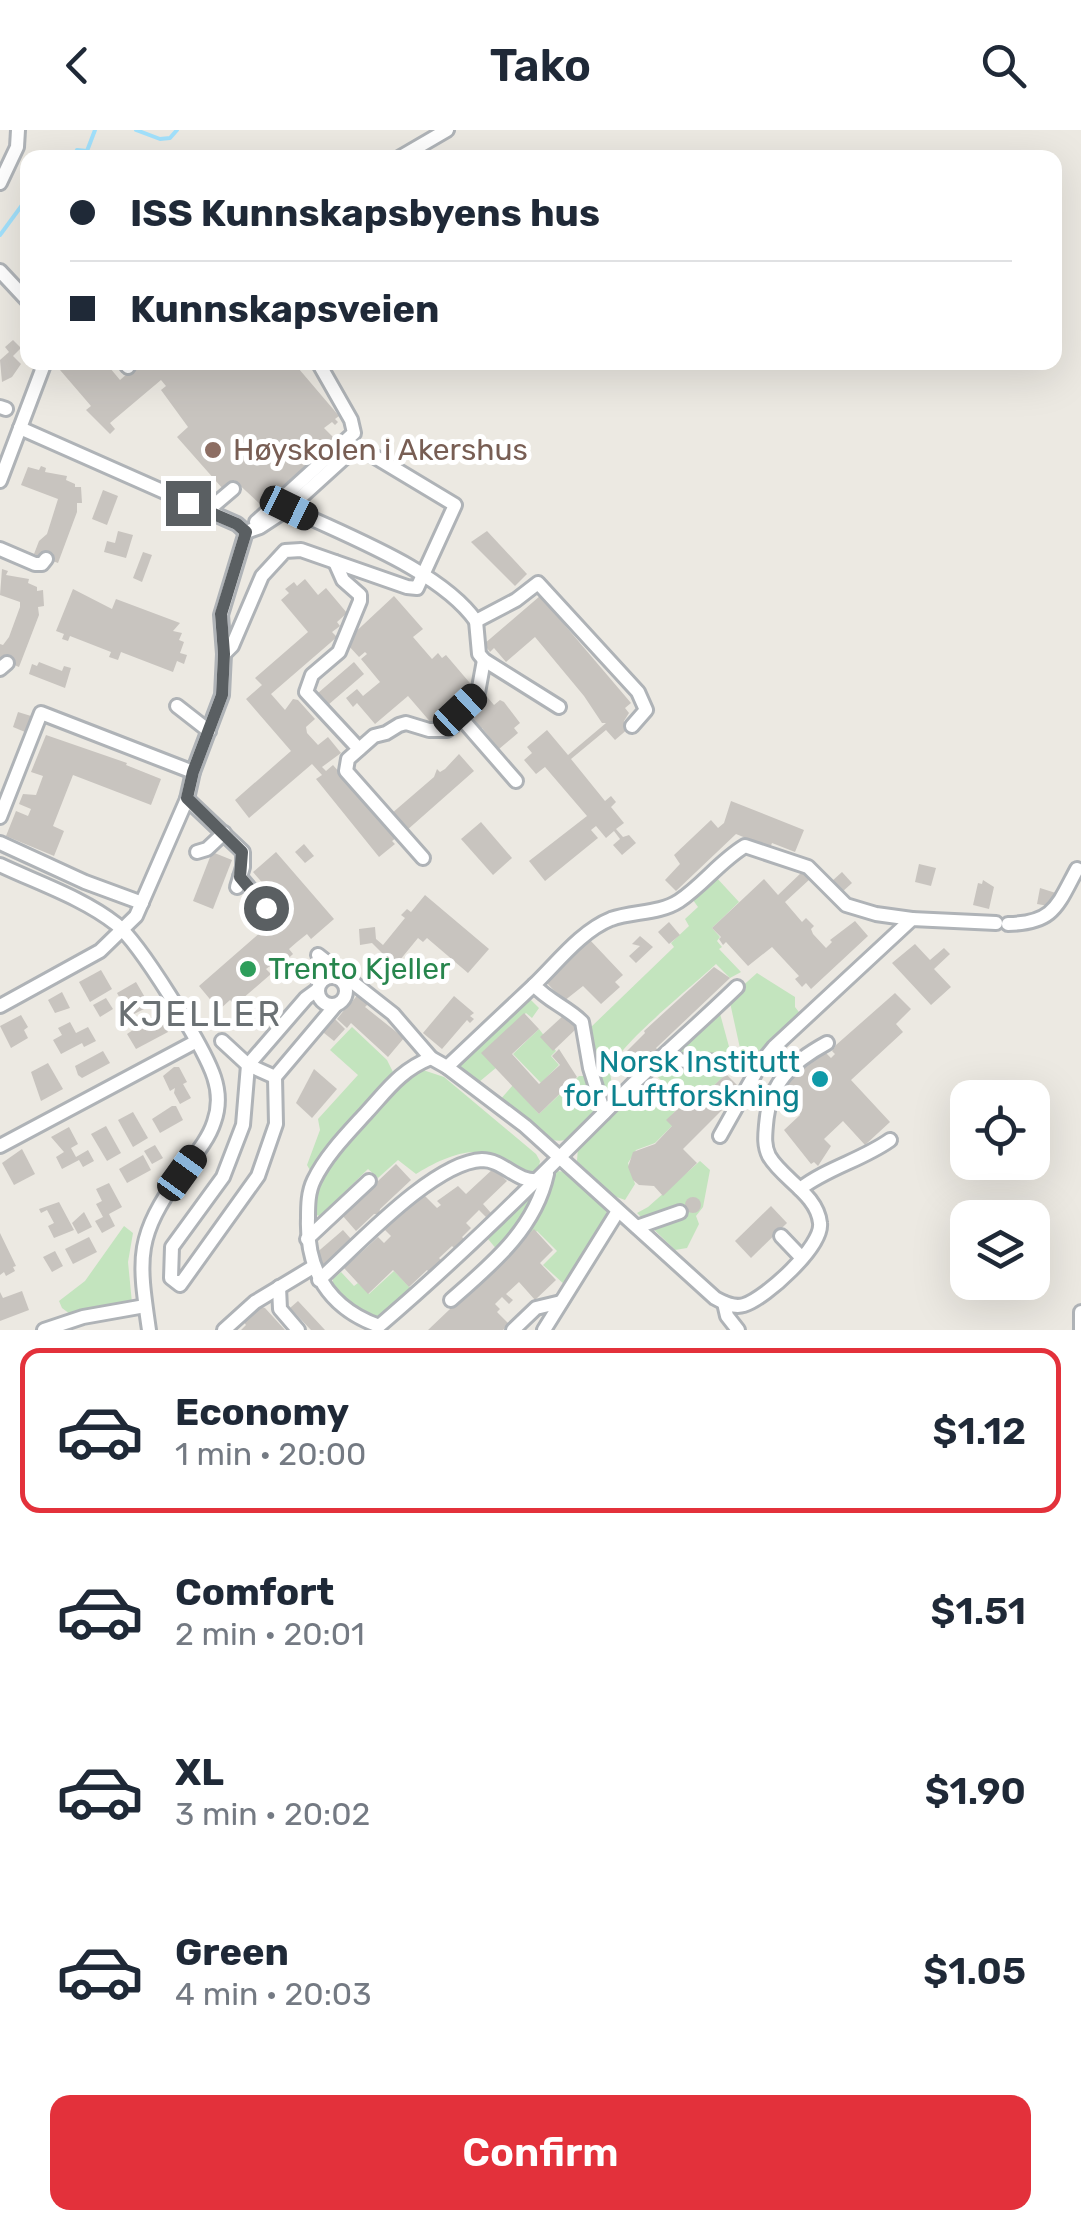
<!DOCTYPE html>
<meta charset="utf-8">
<style>
:root{--surface:#fff;--page:#f2f2f3;--text:#1f2937;--muted:#747a83;--line:#e0e1e3;--accent:#e3313b}
body{margin:0;font-family:Rubik,sans-serif;background:var(--page);color:var(--text);height:100vh;display:flex;flex-direction:column;font-size:38px;white-space:nowrap}
*{box-sizing:border-box;margin:0}
p{font-size:32px;color:var(--muted)}
.icon{flex:none;width:55px;height:55px;fill:none;stroke:currentColor;stroke-width:2;stroke-linecap:round;stroke-linejoin:round}
.map{position:relative;height:1200px;overflow:hidden}
.side{display:flex;flex-direction:column;background:var(--surface);flex:1}
.side>*{flex:none}
.top-card{position:absolute;left:20px;top:20px;width:1042px;height:220px;border-radius:20px;box-shadow:0 10px 40px #0002;display:grid;align-content:center;height:220px;padding:0 50px;background:var(--surface)}
.buttons{position:absolute;left:950px;top:950px;display:grid;gap:20px}
.buttons a{display:grid;place-items:center;width:100px;height:100px;border-radius:20px;background:var(--surface);box-shadow:0 10px 40px #0002;font-size:50px}
.end{position:absolute;width:45px;height:45px;margin:-22px;border:12px solid #5a5f62;background:#fff;box-shadow:0 0 0 5px #fff}
.from{border-radius:50%}
.car{position:absolute;width:30px;height:60px;margin:-30px -15px;border-radius:12px;box-shadow:0 0 8px 2px #0007;background:linear-gradient(#222 24%,#8ab4d8 0 40%,#222 0 76%,#8ab4d8 0 86%,#222 0)}
.top-card b{display:flex;align-items:center;gap:35px;height:95px;font-size:38px}
.top-card b+b{border-top:2px solid var(--line)}
.top-card i{width:25px;height:25px;background:var(--text)}
ul{padding:18px 0 0;list-style:none}
li{display:flex;align-items:center;gap:30px;height:165px;margin:0 20px 15px;padding:0 30px;border:5px solid transparent;border-radius:20px}
li div{flex:1}
li b{display:block;font-size:38px}
li em{font-style:normal;font-weight:600}
li.selected{border-color:var(--accent)}
li>.icon{width:90px;height:90px;stroke-width:1.5}
.cta{display:flex;gap:20px;margin-top:auto;padding:20px 50px}
.cta a{flex:1;height:115px;border-radius:20px;background:var(--accent);color:#fff;font-size:40px;font-weight:600;line-height:115px;text-align:center}
header{display:flex;justify-content:space-between;align-items:center;height:130px;padding:0 50px;background:var(--surface);font-size:45px;font-weight:600}
.map>svg:first-child{display:block}
.green{fill:#c3e4be}
.lines{fill:none;stroke-linecap:round;stroke-linejoin:round}
.stream{stroke:#a2e1fc;stroke-width:4}
.building{fill:#c8c4bf}
.minor-casing{stroke:#afb3b7;stroke-width:18}
.minor{stroke:#fff;stroke-width:12}
.route{stroke:#5a5f62;stroke-width:12}
.education-dot{fill:#8d6e63;stroke:#fff;stroke-width:4}
.leisure-dot{fill:#2e9e5b;stroke:#fff;stroke-width:4}
.culture-dot{fill:#0f9aa8;stroke:#fff;stroke-width:4}
.labels{text-anchor:middle;stroke-width:10;stroke-linejoin:round;paint-order:stroke}
.education-label{font-size:30px;fill:#785e54;stroke:#fff;text-anchor:start}
.leisure-label{font-size:30px;fill:#27864d;stroke:#fff;text-anchor:start}
.culture-label{font-size:30px;fill:#0d838f;stroke:#fff;text-anchor:end}
.quarter-label{font-size:35px;letter-spacing:2.5px;fill:#6b7174;stroke:#fff}
</style>
<header><svg class="icon" aria-label="back" viewBox="0 0 24 24"><path d="M15 5l-7 7 7 7"/></svg>Tako<svg class="icon" aria-label="search" viewBox="0 0 24 24"><circle cx="10" cy="10" r="6"/><path d="M15 15l6 6"/></svg></header>
<div class="map">
<svg width="1081" height="1200" viewBox="0 0 1081 1200">
<rect width="100%" height="100%" fill="#ece9e2"/>
<g class="green">
<path d="M715 746 739 772 712 798 720 807 717 811 722 817 719 819 741 842 730 848 716 834C696 853 616 917 611 939 609 945 613 956 614 962L608 966 603 963 590 898 674 817 671 813 689 796 685 789 698 777 693 770Z"/>
<path d="M757 843 795 867V877L802 886 753 933 743 932 729 868Z"/>
<path d="M529 868 539 878 532 888 526 883 484 922 497 937 479 952 460 937 461 928Z"/>
<path d="M719 880 734 935 669 928Z"/>
<path d="M352 897 387 930 394 944 311 1042 307 1035 320 1000 318 989 358 945 330 920Z"/>
<path d="M539 899 556 921 551 926 559 935 541 953 513 924Z"/>
<path d="M663 934 725 940 727 943 689 979 654 943Z"/>
<path d="M423 940 444 947 536 1024 540 1031 538 1041 528 1046C515 1039 499 1025 485 1023 462 1018 434 1033 416 1044L398 1030 378 1048 368 1039 320 1086 312 1084C320 1024 374 983 413 942Z"/>
<path d="M579 946H587L594 968V985C587 992 578 1003 570 1008 547 1021 515 984 499 971L513 955 539 984Z"/>
<path d="M647 951 676 980 669 988 674 994 655 1013 636 1020 628 1033 635 1054 625 1070 614 1066 577 1031 578 1017Z"/>
<path d="M700 1031 710 1040 703 1077 696 1086 699 1094 687 1118 675 1120 637 1083 648 1077Z"/>
<path d="M557 1041 567 1042 607 1076 606 1091 565 1155 543 1135 557 1121 537 1101 531 1106 527 1101 551 1045Z"/>
<path d="M531 1057 543 1060 532 1088 498 1121 483 1103Z"/>
<path d="M124 1096 133 1103 128 1132 132 1173 70 1184 62 1178 59 1171 85 1151Z"/>
<path d="M394 1141 413 1161C374 1196 370 1194 332 1159L333 1149 341 1142 354 1156 358 1153 369 1164Z"/>
</g>
<g class="lines">
<g class="stream">
<path d="M136 0 160 9 170 8 177 0"/>
<path d="M74 28 77 20 87 21 95 0"/>
<path d="M0 105 28 67"/>
</g>
</g>
<g class="building">
<path d="M13 210 21 218 13 226 21 234 12 247 2 252 0 230 9 222 5 217Z"/>
<path d="M60 232H105L120 250 141 232H187L190 236 193 232H293L339 286 335 289 338 292 335 295 332 292 324 298 334 308 329 312 331 315 261 375 234 350 223 359 177 307 188 297 161 260 166 256 161 250 110 293 115 299 110 304 86 280 91 276 60 240 64 237Z"/>
<path d="M41 336 46 338 45 342 67 346 66 350 75 354V357H81L82 373H77V382L58 433 34 424 39 411 47 404 58 369 21 355 28 337 39 340Z"/>
<path d="M103 360 118 366 107 395 92 389Z"/>
<path d="M118 401 133 405 126 428 104 422 107 411 115 413Z"/>
<path d="M487 401 527 444 515 456 471 412Z"/>
<path d="M143 422 152 425 142 452 133 448Z"/>
<path d="M2 439 8 441 6 445 29 449 28 453 37 457V461L43 460 44 476 38 477 39 485 19 537 0 529V514L3 515 9 507 20 477V472L0 465Z"/>
<path d="M305 449 318 465 326 458 347 483 337 492 340 496 332 502 337 507 271 564 285 580 293 569 298 570 315 589 306 597 307 603 318 615 328 607 341 623 322 637 326 641 333 635 387 697 396 690 391 684 434 647 437 639 440 642 445 639 459 624 474 641 406 701 400 694 391 702 396 708 392 711 395 714 379 727 316 649 322 645 312 634 249 688 235 670 291 621 246 569 262 555 255 548 308 502 281 470 289 463 285 459 294 452 297 456Z"/>
<path d="M73 459 112 479 116 469 180 493 173 501 182 503 179 510 184 512 180 523 187 525 184 534 177 531 173 542 121 522 118 530 109 527 111 522 70 506 68 511 62 509 64 504 56 501Z"/>
<path d="M394 466 423 499 413 507 432 529 438 523 442 528 446 525 475 559 433 595 408 566 375 594 357 573 353 577 346 568 357 559 363 566 380 552 361 529 367 524 365 522 359 527 348 515 352 512 349 508Z"/>
<path d="M540 466 631 573 625 578 629 583 624 591 629 598 615 610 606 600 571 629 605 671 611 666 616 672 611 677 624 693 616 699 623 707 629 705 636 713 622 725 613 715 620 709 614 701 606 708 596 696 591 700 598 708 545 751 529 731 587 686 545 637 536 644 524 630 532 623 527 617 547 600 568 625 606 593H602L584 566 535 507 506 532 494 518 490 522 484 514Z"/>
<path d="M39 532 62 541 64 536 71 538 65 558 29 544 32 534 37 536Z"/>
<path d="M354 532 364 544 328 575 318 563Z"/>
<path d="M483 562 494 575 500 570 504 572 520 593 514 598 518 603 499 619 482 598 479 600 475 595 477 593 465 578Z"/>
<path d="M18 582 31 586 25 602 13 597Z"/>
<path d="M46 605 127 633 126 635 161 649 151 675 73 645 53 696 64 701 54 726 6 706 16 681 28 686 31 679 19 674 23 664 36 665 43 646 31 642Z"/>
<path d="M731 671 804 700 795 722 772 713 770 718 736 704 676 761 665 750 680 734 674 725 711 690 718 698 724 693Z"/>
<path d="M481 692 512 728 493 745 461 709Z"/>
<path d="M304 714 314 726 305 733 295 722Z"/>
<path d="M212 722 232 730 213 779 193 771Z"/>
<path d="M276 722 334 789 311 809 307 804 297 812 289 819 293 824 277 839 273 834 266 839 271 844 235 875 230 870 219 880 199 856 286 780 253 742Z"/>
<path d="M919 734 936 738 931 756 915 752Z"/>
<path d="M803 741 810 749 785 772 802 792 806 788 814 796 811 799 813 804 826 818 832 812 830 810 855 791 868 806 811 859 806 853 802 857 795 849 799 846 772 817 748 836 726 812 723 815 719 809 721 807 712 798 764 749 778 765Z"/>
<path d="M842 742 852 753 841 763 831 752Z"/>
<path d="M983 750 994 757 989 779 973 775 978 753 982 754Z"/>
<path d="M1040 758 1059 764 1054 777 1037 774Z"/>
<path d="M425 765 489 819 468 843 427 808 423 812 418 808 395 836 372 813 360 815 359 799 375 797 376 809 383 815 405 788 401 785 407 779 411 782Z"/>
<path d="M669 792 680 805 669 814 658 802Z"/>
<path d="M640 806 653 817 636 833 629 826 640 816 632 814Z"/>
<path d="M589 809 623 845 615 852 620 857 601 874 583 856 564 871 545 851 579 815 581 817Z"/>
<path d="M915 814 930 830 944 818 950 824 934 839 951 857 931 875 892 833Z"/>
<path d="M714 837 730 848 656 918 659 921 656 925 653 922 632 942 619 929 645 903 644 901Z"/>
<path d="M101 840 112 859 90 872 79 852Z"/>
<path d="M136 852 150 876 130 886 117 863Z"/>
<path d="M62 862 70 878 55 883 48 870Z"/>
<path d="M359 863 370 872 365 877 404 908 388 927 351 893 347 898 337 889 345 879 342 876 347 870 351 873Z"/>
<path d="M895 863 911 879 896 894 903 902 851 950 890 992 865 1015 843 991 824 1009 831 1016 818 1036 814 1032 811 1034 784 1000 800 985 782 965 786 953 807 931 826 923 831 928 835 924 832 921 836 915Z"/>
<path d="M454 866 474 883 470 886 474 889 470 893 467 890 442 919 423 903Z"/>
<path d="M106 868 113 879 100 887 93 875Z"/>
<path d="M524 883 539 899 512 924 539 954 560 935 552 926 559 919 577 947 539 984 481 923Z"/>
<path d="M157 884 168 902 136 919 127 904Z"/>
<path d="M21 885 28 897 24 900 28 908 11 918 0 896Z"/>
<path d="M564 885 577 898 553 921 540 907Z"/>
<path d="M332 886 345 899 334 911 319 899Z"/>
<path d="M70 892 76 903 88 897 96 911 84 917 82 913 61 924 53 910 62 905 58 898Z"/>
<path d="M103 921 110 933 82 948 78 945 75 936Z"/>
<path d="M48 933 63 959 41 971 31 942Z"/>
<path d="M174 937H179L187 952 183 954 191 968 180 974 174 963 175 958 170 961 163 946Z"/>
<path d="M314 939 337 959 312 988 296 973Z"/>
<path d="M726 944 742 960 683 1019 697 1033 663 1066 654 1056 639 1055 633 1050 628 1037 633 1022 655 1014 672 996 666 990 683 974 688 980Z"/>
<path d="M172 976H176L183 990 160 1003 152 989Z"/>
<path d="M133 982 148 1008 133 1017 118 990Z"/>
<path d="M106 996 121 1023 107 1031 91 1004Z"/>
<path d="M69 997 78 1014 71 1018 76 1027 88 1020 94 1031 83 1037 79 1030 62 1039 56 1027 64 1022 51 1007Z"/>
<path d="M155 1015 163 1028 152 1034 144 1021Z"/>
<path d="M22 1019 35 1044 14 1055 2 1033Z"/>
<path d="M143 1025 151 1040 127 1053 119 1039Z"/>
<path d="M396 1034 411 1050 380 1079 379 1084H374L356 1101 342 1085Z"/>
<path d="M494 1038 507 1051 483 1074 491 1083 486 1087 479 1080 466 1093 471 1098 462 1107 467 1112 456 1120 452 1116 439 1128 443 1132 432 1145 427 1140 409 1157 393 1140 368 1164 344 1138 378 1107 384 1113 391 1106 383 1098 421 1062 437 1078 441 1075 437 1071 458 1056 466 1064Z"/>
<path d="M109 1053 122 1077 109 1084 115 1096 102 1103 95 1091 103 1087 96 1074 102 1071 96 1059Z"/>
<circle cx="693" cy="1075" r="8"/>
<path d="M59 1072 74 1100 54 1108 48 1096 54 1093 47 1080 41 1083 39 1079Z"/>
<path d="M771 1076 787 1093 751 1128 735 1111Z"/>
<path d="M84 1082 92 1097 78 1104 72 1093Z"/>
<path d="M534 1099 553 1120 540 1133 556 1150 535 1170 519 1152 506 1164 513 1170 509 1174 502 1167 495 1174 500 1179 497 1182 509 1194 503 1200H428Z"/>
<path d="M343 1100 351 1109 349 1114 325 1137 314 1125Z"/>
<path d="M0 1103 16 1136 13 1137 15 1141 6 1146 4 1142 0 1145Z"/>
<path d="M89 1107 97 1122 73 1134 65 1119Z"/>
<path d="M55 1121 63 1136 52 1142 43 1127Z"/>
<path d="M22 1161 29 1180 0 1191V1162L3 1168Z"/>
<path d="M298 1171 325 1200H311L290 1178Z"/>
<path d="M259 1176 265 1178 285 1200H241L246 1195 243 1191Z"/>
</g>
<g class="lines">
<defs>
<g id="minor">
<path d="M399 28 447 0"/>
<path d="M0 53 17 17 18 0"/>
<path d="M0 141 28 171"/>
<path d="M124 232 128 237"/>
<path d="M0 277 6 279"/>
<path d="M20 298 237 394 246 402"/>
<path d="M0 351 45 232"/>
<path d="M289 378C346 406 440 440 476 491L516 470 538 453 638 562 646 580 632 596"/>
<path d="M207 381 233 359"/>
<path d="M256 392 354 303 351 290 318 232"/>
<path d="M0 419 35 434H42L46 429"/>
<path d="M335 432 343 450 360 465V471L339 522 312 545 306 562 359 619"/>
<path d="M476 491 479 524 484 530 559 577"/>
<path d="M224 524 232 516 262 446 285 421 301 420 407 457 417 458 455 375 362 319 355 318 289 378 260 397 246 402"/>
<path d="M0 539 7 533"/>
<path d="M177 576 209 601"/>
<path d="M462 589 459 580 478 563 484 530"/>
<path d="M187 669 243 722V737L237 757"/>
<path d="M0 687 41 583 193 642"/>
<path d="M0 713 85 752 142 773"/>
<path d="M197 722 207 719 224 703"/>
<path d="M423 728 346 641 348 629 374 606 386 603 399 595 406 593 429 600H447L462 589 516 651"/>
<path d="M0 735C38 753 83 768 116 794 140 813 204 917 214 947 219 962 219 978 214 992 208 1011 193 1027 181 1043 136 1107 138 1125 149 1200"/>
<path d="M240 747 266 778"/>
<path d="M1008 794C1054 793 1057 776 1077 739"/>
<path d="M318 825 393 884 431 928 447 937 525 996 715 1168C724 1173 734 1178 744 1175 766 1168 823 1116 820 1093 817 1064 782 1049 769 1026 764 1016 765 1006 766 995 769 953 792 932 827 913"/>
<circle cx="332" cy="861" r="14"/>
<path d="M317 860 306 868 248 935 243 995 223 1047 172 1117 171 1148 180 1155 258 1046 276 994 275 947 335 876"/>
<path d="M0 876 100 821 136 786 187 669 193 642 222 565 224 524 221 485 246 402"/>
<path d="M222 911 248 935 275 947"/>
<path d="M431 928C401 940 388 959 367 982 348 1003 326 1025 314 1050 308 1062 308 1076 308 1088 306 1141 329 1178 379 1196 467 1121 548 1039 630 957 665 923 702 891 737 857"/>
<path d="M660 930 761 933"/>
<path d="M447 937 534 855"/>
<path d="M604 983 590 938 582 892C567 877 548 871 534 855 557 833 581 801 611 789 633 781 659 784 679 771 703 755 720 731 745 716L808 737 846 775 876 784 912 789"/>
<path d="M720 1006 761 933 774 917 912 789 996 793"/>
<path d="M0 1016 195 912"/>
<path d="M800 1059C827 1038 862 1030 890 1010"/>
<path d="M637 1097 680 1082"/>
<path d="M781 1106 802 1128"/>
<path d="M307 1109 369 1051"/>
<path d="M319 1150C355 1118 433 1032 482 1030 504 1030 516 1053 539 1050"/>
<path d="M279 1157 280 1179 298 1200"/>
<path d="M451 1170C492 1134 535 1099 547 1044"/>
<path d="M724 1173 727 1186 738 1200"/>
<path d="M44 1200 83 1187 145 1176"/>
<path d="M224 1200 255 1172 313 1137"/>
<path d="M513 1200 536 1178 561 1172"/>
<path d="M544 1200 618 1081"/>
<path d="M1081 1200V1182"/>
</g>
</defs>
<use href="#minor" class="minor-casing"/>
<use href="#minor" class="minor"/>
</g>
<g class="lines">
<path class="route" d="M188 373 237 394 246 402 221 484 224 524 222 565 193 642 187 668 242 722 240 747 266 778"/>
</g>
<circle class="education-dot" cx="213" cy="320" r="10"/>
<circle class="leisure-dot" cx="248" cy="839" r="10"/>
<circle class="culture-dot" cx="820" cy="949" r="10"/>
<g class="labels">
<g class="education-label">
<text x="233" y="330">Høyskolen i Akershus</text>
</g>
<g class="leisure-label">
<text x="268" y="849">Trento Kjeller</text>
</g>
<g class="culture-label">
<text x="800" y="942">Norsk Institutt<tspan x="800" dy="34">for Luftforskning</tspan></text>
</g>
<g class="quarter-label">
<text x="200" y="896">KJELLER</text>
</g>
</g>
</svg>
<div class="buttons">
<a><svg class="icon" aria-label="locate" viewBox="0 0 24 24"><circle cx="12" cy="12" r="6"/><path d="M12 2v4M12 18v4M2 12h4M18 12h4"/></svg></a>
<a><svg class="icon" aria-label="layers" viewBox="0 0 24 24"><path d="M12 4l9 5-9 5-9-5zM3 14l9 5 9-5"/></svg></a>
</div>
<i class="end from" style="left:266px;top:778px"></i>
<i class="end" style="left:188px;top:373px"></i>
<i class="car" style="left:289px;top:378px;rotate:116deg"></i>
<i class="car" style="left:460px;top:580px;rotate:47deg"></i>
<i class="car" style="left:182px;top:1043px;rotate:36deg"></i>
<div class="top-card">
<b><i class="from"></i>ISS Kunnskapsbyens hus</b>
<b><i></i>Kunnskapsveien</b>
</div>
</div>
<section class="side">
<ul>
<li class="selected"><svg class="icon" aria-label="car" viewBox="0 0 24 24"><path d="M5 17H2v-5l4-1 3-4h7l3 4 3 1v5h-3M9 17h6M6 11h13"/><circle cx="7" cy="17" r="2"/><circle cx="17" cy="17" r="2"/></svg><div><b>Economy</b><p>1 min · 20:00</p></div><em>$1.12</em></li>
<li><svg class="icon" aria-label="car" viewBox="0 0 24 24"><path d="M5 17H2v-5l4-1 3-4h7l3 4 3 1v5h-3M9 17h6M6 11h13"/><circle cx="7" cy="17" r="2"/><circle cx="17" cy="17" r="2"/></svg><div><b>Comfort</b><p>2 min · 20:01</p></div><em>$1.51</em></li>
<li><svg class="icon" aria-label="car" viewBox="0 0 24 24"><path d="M5 17H2v-5l4-1 3-4h7l3 4 3 1v5h-3M9 17h6M6 11h13"/><circle cx="7" cy="17" r="2"/><circle cx="17" cy="17" r="2"/></svg><div><b>XL</b><p>3 min · 20:02</p></div><em>$1.90</em></li>
<li><svg class="icon" aria-label="car" viewBox="0 0 24 24"><path d="M5 17H2v-5l4-1 3-4h7l3 4 3 1v5h-3M9 17h6M6 11h13"/><circle cx="7" cy="17" r="2"/><circle cx="17" cy="17" r="2"/></svg><div><b>Green</b><p>4 min · 20:03</p></div><em>$1.05</em></li>
</ul>
<div class="cta"><a>Confirm</a></div>
</section>
